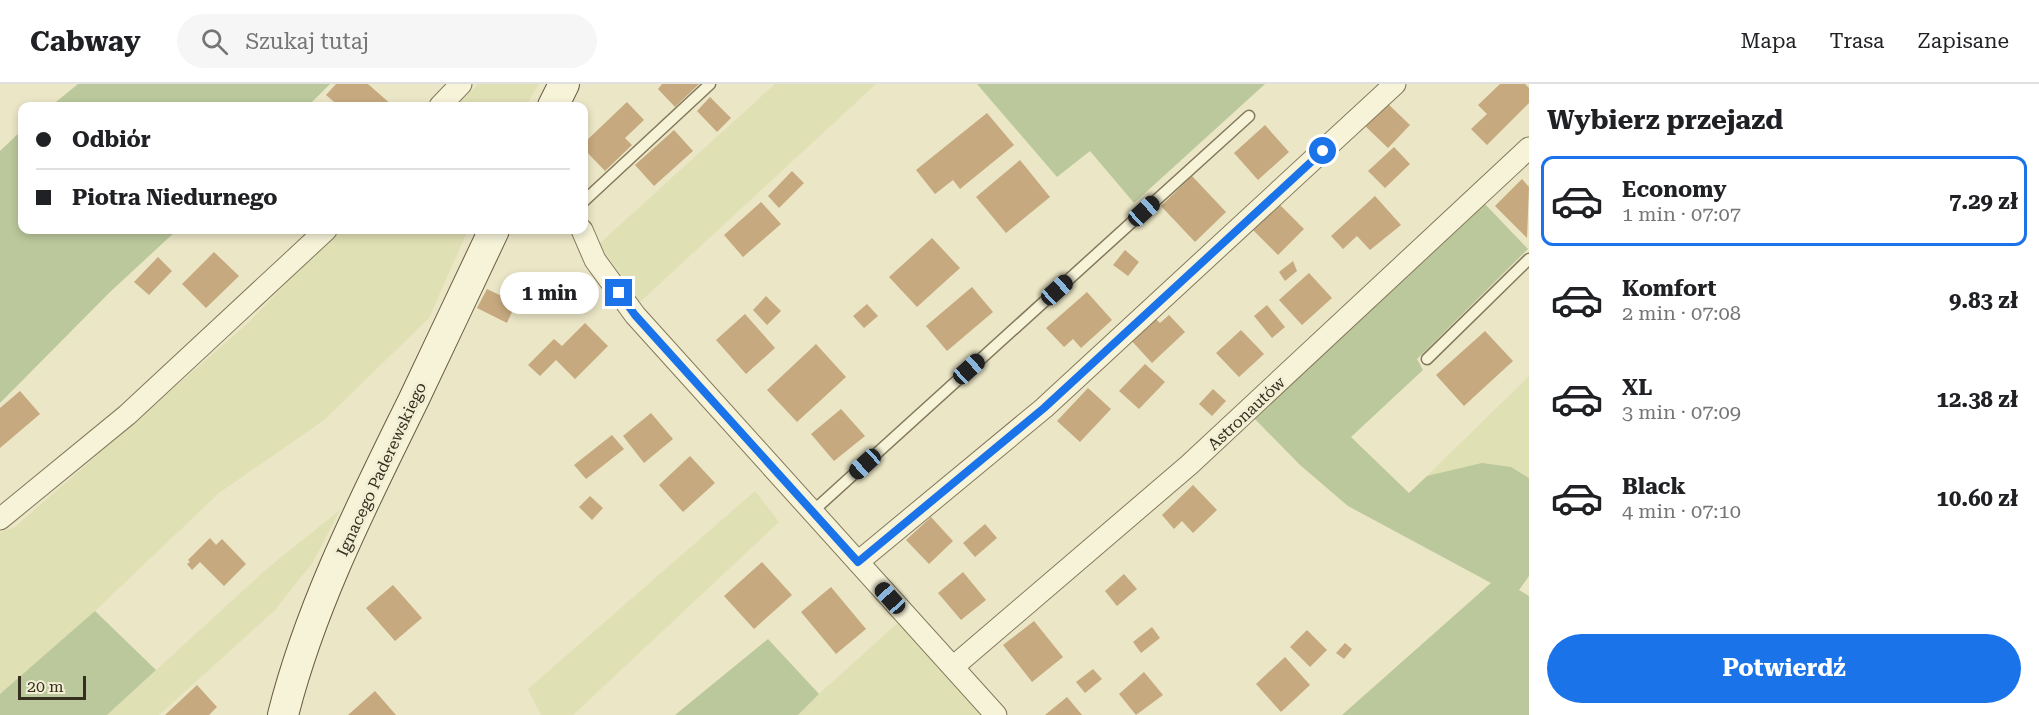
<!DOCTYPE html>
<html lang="pl">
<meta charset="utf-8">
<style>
:root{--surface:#fff;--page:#f6f6f6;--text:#202124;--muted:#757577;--line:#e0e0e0;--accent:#1a73e8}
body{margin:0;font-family:"Roboto Serif",serif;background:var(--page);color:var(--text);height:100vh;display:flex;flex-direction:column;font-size:22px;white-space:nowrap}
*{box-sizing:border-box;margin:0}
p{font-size:20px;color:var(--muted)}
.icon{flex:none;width:33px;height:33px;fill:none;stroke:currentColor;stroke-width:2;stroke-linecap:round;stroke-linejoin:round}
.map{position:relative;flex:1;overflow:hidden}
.sheet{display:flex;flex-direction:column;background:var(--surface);width:510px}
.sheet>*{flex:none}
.top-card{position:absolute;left:18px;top:18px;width:570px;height:132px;border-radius:12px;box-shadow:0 3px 9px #0003;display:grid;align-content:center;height:132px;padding:0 18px;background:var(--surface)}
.scale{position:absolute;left:18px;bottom:15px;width:68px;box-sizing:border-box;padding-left:6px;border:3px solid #362f20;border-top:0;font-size:16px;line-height:21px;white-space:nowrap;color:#362f20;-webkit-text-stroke:4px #f3efd5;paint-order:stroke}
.end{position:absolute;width:27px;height:27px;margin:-14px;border:8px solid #1a73e8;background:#fff;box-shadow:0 0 0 3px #fff}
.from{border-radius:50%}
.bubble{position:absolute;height:42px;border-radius:21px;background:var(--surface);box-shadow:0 3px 9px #0003;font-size:20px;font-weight:700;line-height:42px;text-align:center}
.car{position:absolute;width:18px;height:36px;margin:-18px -9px;border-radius:8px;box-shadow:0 0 4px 2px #0007;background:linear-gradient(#222 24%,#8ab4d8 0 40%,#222 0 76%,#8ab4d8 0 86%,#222 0)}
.top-card b{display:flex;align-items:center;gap:21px;height:57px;font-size:22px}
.top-card b+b{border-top:2px solid var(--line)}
.top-card i{width:15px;height:15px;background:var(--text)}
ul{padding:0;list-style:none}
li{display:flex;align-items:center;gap:18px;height:90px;margin:0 12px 9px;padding:0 6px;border:3px solid transparent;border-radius:12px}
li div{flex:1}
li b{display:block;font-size:22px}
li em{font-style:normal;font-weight:700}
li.on{border-color:var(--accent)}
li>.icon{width:54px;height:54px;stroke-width:1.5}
h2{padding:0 18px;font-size:27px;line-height:72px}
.action{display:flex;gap:12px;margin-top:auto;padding:12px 18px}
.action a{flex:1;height:69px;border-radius:36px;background:var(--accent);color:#fff;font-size:24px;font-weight:700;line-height:69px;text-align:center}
header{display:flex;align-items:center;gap:36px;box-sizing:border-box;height:84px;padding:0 30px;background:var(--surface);border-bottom:2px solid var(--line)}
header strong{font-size:28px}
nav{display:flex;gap:33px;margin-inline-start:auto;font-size:21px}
.search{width:420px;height:54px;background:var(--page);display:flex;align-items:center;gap:15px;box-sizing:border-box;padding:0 21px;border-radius:33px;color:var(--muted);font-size:22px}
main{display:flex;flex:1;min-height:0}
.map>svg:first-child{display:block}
.farmland{fill:#dfe0b4}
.green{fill:#bbc89b}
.building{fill:#c6a97f}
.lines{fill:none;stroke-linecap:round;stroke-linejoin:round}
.lane-casing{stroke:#85795d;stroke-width:13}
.street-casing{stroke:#85795d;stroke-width:23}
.secondary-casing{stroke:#675a41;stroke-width:32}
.lane{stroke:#f6f3d9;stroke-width:10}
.street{stroke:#f6f3d9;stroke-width:21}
.secondary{stroke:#f6f3d9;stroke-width:30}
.route{stroke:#1a73e8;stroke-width:8}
.labels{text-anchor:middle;stroke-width:6;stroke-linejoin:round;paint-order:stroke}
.street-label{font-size:16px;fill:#362f20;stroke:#f3efd5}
</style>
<header>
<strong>Cabway</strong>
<div class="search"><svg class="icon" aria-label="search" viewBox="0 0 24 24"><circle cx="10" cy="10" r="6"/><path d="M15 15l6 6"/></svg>Szukaj tutaj</div>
<nav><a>Mapa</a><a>Trasa</a><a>Zapisane</a></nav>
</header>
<main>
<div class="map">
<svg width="1529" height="631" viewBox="0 0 1529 631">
<rect width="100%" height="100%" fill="#ebe6c6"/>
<g class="farmland">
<path d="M478 0H539L526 22H457Z"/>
<path d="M775 0H876L640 218 599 160Z"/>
<path d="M338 146H468L429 234 324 336 219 409 77 544 0 610V448L15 443 248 239Z"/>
<path d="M1529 292V394L1511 383 1427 392Z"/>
<path d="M755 407 779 438 573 631H541L528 605Z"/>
<path d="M340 426 313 478 274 527 159 631H107L270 482Z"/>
<path d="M900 537 984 631H798L819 610Z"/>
</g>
<g class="green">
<path d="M78 0H330L308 22H51Z"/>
<path d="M977 0H1265L1134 119 1090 67 1057 93Z"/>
<path d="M22 46V146H177L110 208 0 319V67Z"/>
<path d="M1483 118 1528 165 1417 275 1423 286 1351 353 1409 409 1427 392 1482 379 1511 383 1529 394V492L1519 506 1529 512V631H1342L1491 499 1348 422 1300 381 1253 333Z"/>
<path d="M95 527 156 586 107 631H0V610Z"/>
<path d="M768 555 819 610 798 631H675Z"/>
</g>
<g class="building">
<path d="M336 0H368L393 22H339L326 11Z"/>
<path d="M662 0H699L675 23 658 5Z"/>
<path d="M1500 0H1525L1529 4V19L1487 61 1471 45 1487 30 1478 21Z"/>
<path d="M710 13 731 34 717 48 697 27Z"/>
<path d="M1385 17 1410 41 1388 64 1363 40Z"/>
<path d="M627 18 644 36 625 54 632 61 605 87 584 65V59Z"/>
<path d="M987 29 1014 61 960 105 953 96 935 110 916 86Z"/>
<path d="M1265 41 1289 68 1258 96 1234 69Z"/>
<path d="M674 46 693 67 654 102 635 81Z"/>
<path d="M1394 63 1410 80 1385 104 1368 87Z"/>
<path d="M1020 76 1050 113 1006 149 976 113Z"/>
<path d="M792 87 804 99 779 124 768 112Z"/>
<path d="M1192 92 1226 128 1195 158 1161 122Z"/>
<path d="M1522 95 1529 103 1527 154 1495 122Z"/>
<path d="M1375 112 1401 141 1370 166 1357 152 1343 165 1331 152Z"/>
<path d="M1276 117 1304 145 1278 171 1250 143Z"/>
<path d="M761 118 781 140 743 173 724 151Z"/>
<path d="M932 154 960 184 917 223 889 193Z"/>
<path d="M1125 166 1139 178 1128 192 1113 181Z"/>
<path d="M214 168 239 192 206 224 182 200Z"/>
<path d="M158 173 172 187 149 211 134 198Z"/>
<path d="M1293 177 1297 187 1285 197 1279 188Z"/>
<path d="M1309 189 1332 214 1302 241 1279 216Z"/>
<path d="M972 203 993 228 947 267 926 242Z"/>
<path d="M487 205 516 219 507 239 477 224Z"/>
<path d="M1087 208 1112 236 1081 264 1073 255 1064 263 1046 244Z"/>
<path d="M766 212 781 227 767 241 753 226Z"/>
<path d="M867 220 878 232 864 244 853 232Z"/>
<path d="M1267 221 1285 243 1272 254 1254 232Z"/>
<path d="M745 230 775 264 746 290 716 256Z"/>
<path d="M1169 231 1185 248 1152 279 1130 255 1154 233 1160 239Z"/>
<path d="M585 239 608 262 575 295 556 276 540 292 528 281 554 255 562 262Z"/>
<path d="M1241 246 1264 270 1239 293 1216 269Z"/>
<path d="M1485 247 1513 277 1464 322 1436 291Z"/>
<path d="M816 260 846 293 797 338 767 306Z"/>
<path d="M1145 280 1165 298 1139 325 1119 307Z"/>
<path d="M1088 304 1111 325 1080 358 1057 337Z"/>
<path d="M1213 305 1226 317 1212 332 1199 320Z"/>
<path d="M20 307 40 330 0 364V324Z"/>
<path d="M841 325 865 352 834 377 811 350Z"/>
<path d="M651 329 673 355 644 379 623 352Z"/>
<path d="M612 351 624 365 586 395 574 381Z"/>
<path d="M690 372 715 399 683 428 659 401Z"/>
<path d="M1193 401 1217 426 1193 449 1182 437 1174 445 1162 431Z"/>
<path d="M590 412 603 424 592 436 579 423Z"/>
<path d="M931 433 953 457 929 480 906 456Z"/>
<path d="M985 440 997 454 975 473 963 459Z"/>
<path d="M210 454 216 461 222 455 246 480 224 502 200 478 192 486 187 480 190 478 188 476Z"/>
<path d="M762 478 792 511 754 545 724 512Z"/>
<path d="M963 488 986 516 961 536 938 509Z"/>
<path d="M1124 490 1137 505 1117 522 1105 507Z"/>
<path d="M393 501 422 534 395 557 366 524Z"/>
<path d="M831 503 866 545 836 570 801 528Z"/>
<path d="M1034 537 1063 573 1032 598 1003 561Z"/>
<path d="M1152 543 1160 554 1141 569 1133 558Z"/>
<path d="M1307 546 1327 566 1310 583 1290 563Z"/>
<path d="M1345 559 1352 565 1344 575 1336 569Z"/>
<path d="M1285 573 1310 601 1281 628 1256 600Z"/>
<path d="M1093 585 1102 595 1085 609 1076 598Z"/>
<path d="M1144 588 1163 611 1136 631 1119 610Z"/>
<path d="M197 601 217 623 209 631H165Z"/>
<path d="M375 607 396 631H348Z"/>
<path d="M1067 613 1082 631H1045Z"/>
</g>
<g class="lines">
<defs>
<g id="lane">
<path d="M584 117 710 0"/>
<path d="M1427 275 1529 175"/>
<path d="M812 428 1249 32"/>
</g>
<g id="street">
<path d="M440 22 461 0"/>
<path d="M582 146 595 176 635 231 996 631"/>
<path d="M0 435 127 331 326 146"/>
<path d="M858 478 1044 324 1395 0"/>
<path d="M953 583 1189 381 1529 64"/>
</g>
<g id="secondary">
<path d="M553 22 564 0"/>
<path d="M283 631C311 520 364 417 414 315 441 259 467 202 494 146"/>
</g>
</defs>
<use href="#lane" class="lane-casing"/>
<use href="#street" class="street-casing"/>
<use href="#secondary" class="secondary-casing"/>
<use href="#lane" class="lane"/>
<use href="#street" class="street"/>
<use href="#secondary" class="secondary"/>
</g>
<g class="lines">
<path class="route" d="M619 209 635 231 858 478 1044 324 1323 67"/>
</g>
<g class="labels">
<g class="street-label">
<text transform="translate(1246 329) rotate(-43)" y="6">Astronautów</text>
<text transform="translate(381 385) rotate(-65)" y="6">Ignacego Paderewskiego</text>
</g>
</g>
</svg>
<div class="scale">20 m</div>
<i class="end from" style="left:1323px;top:67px"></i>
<i class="end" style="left:619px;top:209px"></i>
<div class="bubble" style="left:500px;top:188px;width:99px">1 min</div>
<i class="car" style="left:1144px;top:127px;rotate:48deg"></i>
<i class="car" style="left:1057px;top:206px;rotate:48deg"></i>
<i class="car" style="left:969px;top:285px;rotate:48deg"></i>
<i class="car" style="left:865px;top:380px;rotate:228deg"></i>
<i class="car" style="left:890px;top:514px;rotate:318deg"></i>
<div class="top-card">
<b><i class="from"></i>Odbiór</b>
<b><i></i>Piotra Niedurnego</b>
</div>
</div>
<section class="sheet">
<h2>Wybierz przejazd</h2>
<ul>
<li class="on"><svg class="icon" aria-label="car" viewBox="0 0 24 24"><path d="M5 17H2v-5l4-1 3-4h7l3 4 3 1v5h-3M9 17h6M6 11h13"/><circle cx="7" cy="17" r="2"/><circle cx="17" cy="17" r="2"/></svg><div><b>Economy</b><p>1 min · 07:07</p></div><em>7.29 zł</em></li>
<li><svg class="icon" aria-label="car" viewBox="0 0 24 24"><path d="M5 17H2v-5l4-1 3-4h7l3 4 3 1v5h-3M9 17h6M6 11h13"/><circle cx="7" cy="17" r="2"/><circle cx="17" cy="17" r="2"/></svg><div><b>Komfort</b><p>2 min · 07:08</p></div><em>9.83 zł</em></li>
<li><svg class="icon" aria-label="car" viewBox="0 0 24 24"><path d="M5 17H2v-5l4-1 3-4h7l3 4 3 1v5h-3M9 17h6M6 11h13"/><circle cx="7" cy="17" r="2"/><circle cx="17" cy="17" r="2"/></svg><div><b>XL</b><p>3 min · 07:09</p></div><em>12.38 zł</em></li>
<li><svg class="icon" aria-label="car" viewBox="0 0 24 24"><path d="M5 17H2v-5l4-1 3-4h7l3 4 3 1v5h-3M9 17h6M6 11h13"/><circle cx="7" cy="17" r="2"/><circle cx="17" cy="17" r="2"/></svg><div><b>Black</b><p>4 min · 07:10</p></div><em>10.60 zł</em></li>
</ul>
<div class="action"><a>Potwierdź</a></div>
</section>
</main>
